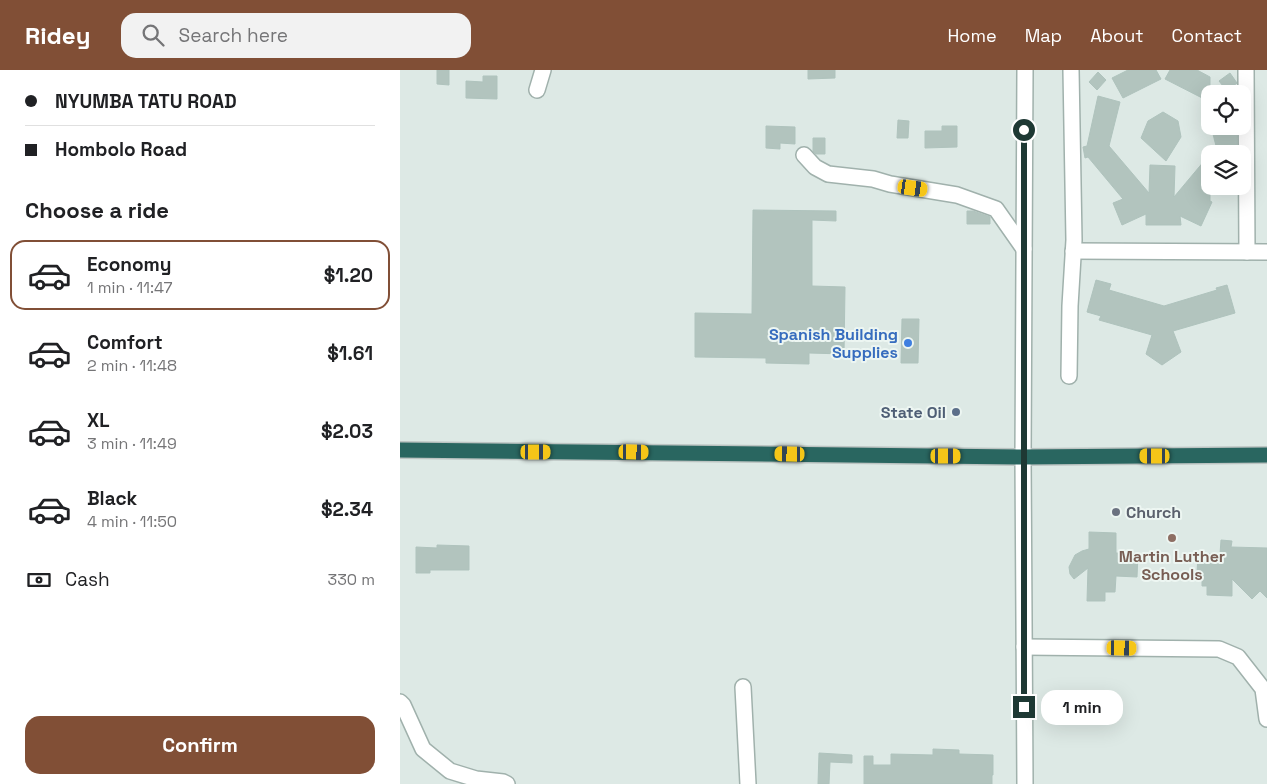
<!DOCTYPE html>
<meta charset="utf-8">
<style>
:root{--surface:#fff;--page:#f2f2f2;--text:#202124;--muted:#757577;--line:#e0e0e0;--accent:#814f36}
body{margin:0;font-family:"Space Grotesk",sans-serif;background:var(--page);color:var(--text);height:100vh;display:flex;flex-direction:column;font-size:19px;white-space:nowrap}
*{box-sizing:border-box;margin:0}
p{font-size:16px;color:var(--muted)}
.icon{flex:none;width:28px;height:28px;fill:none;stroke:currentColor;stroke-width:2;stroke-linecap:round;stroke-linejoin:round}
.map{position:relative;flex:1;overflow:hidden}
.side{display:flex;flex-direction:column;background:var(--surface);width:400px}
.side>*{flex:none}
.guide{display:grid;align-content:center;height:110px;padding:0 25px;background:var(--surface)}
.buttons{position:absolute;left:801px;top:15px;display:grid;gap:10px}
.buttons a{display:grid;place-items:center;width:50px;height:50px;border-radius:10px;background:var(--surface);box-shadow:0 5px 20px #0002;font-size:25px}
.end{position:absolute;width:22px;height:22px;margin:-11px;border:6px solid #1e3934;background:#fff;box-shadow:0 0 0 2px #fff}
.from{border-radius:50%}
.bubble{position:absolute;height:35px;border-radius:15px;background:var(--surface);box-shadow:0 5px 20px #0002;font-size:16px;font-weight:700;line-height:35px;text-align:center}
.car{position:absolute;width:15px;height:30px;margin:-15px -8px;border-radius:6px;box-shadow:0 0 4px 1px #0007;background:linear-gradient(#f5c518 24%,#345 0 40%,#f5c518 0 76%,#345 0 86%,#f5c518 0)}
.guide b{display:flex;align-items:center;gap:18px;height:48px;font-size:19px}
.guide b+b{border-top:1px solid var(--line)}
.guide i{width:12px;height:12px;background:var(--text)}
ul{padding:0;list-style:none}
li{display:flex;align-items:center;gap:15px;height:70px;margin:0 10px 8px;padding:0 15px;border:2px solid transparent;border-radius:15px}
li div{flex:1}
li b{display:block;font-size:19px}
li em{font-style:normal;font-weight:700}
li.selected{border-color:var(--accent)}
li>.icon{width:45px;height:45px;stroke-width:1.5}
h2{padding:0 25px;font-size:22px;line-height:60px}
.pay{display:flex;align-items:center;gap:12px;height:55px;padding:0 25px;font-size:19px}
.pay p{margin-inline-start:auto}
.cta{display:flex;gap:10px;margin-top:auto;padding:10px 25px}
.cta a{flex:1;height:58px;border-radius:15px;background:var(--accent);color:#fff;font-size:20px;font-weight:700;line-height:58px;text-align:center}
header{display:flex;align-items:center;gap:30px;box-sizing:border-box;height:70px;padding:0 25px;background:var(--accent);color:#fff}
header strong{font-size:24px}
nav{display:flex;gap:28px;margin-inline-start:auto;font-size:18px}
.search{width:350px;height:45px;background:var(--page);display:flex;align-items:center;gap:12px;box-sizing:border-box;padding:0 18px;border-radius:15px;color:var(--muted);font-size:19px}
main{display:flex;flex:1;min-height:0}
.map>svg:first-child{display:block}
.building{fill:#b2c4be;stroke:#afc3bd}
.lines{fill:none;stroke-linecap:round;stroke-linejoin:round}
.minor-casing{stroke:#a0b1ac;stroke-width:18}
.highway-casing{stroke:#bcc4c2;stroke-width:18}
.minor{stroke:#fff;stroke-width:15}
.highway{stroke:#296660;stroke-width:15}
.route{stroke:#1e3934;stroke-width:6}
.shop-dot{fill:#3f7fe0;stroke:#edf6f2;stroke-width:2}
.service-dot{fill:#5c6f8a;stroke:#edf6f2;stroke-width:2}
.worship-dot{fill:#6b7280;stroke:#edf6f2;stroke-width:2}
.education-dot{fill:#8d6e63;stroke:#edf6f2;stroke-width:2}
.labels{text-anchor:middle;stroke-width:4;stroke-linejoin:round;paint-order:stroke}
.shop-label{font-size:16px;font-weight:bold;fill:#366cbe;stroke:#edf6f2;text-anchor:end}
.service-label{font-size:16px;font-weight:bold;fill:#4e5e75;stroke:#edf6f2;text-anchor:end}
.worship-label{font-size:16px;font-weight:bold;fill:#5b616d;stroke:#edf6f2;text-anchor:start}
.education-label{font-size:16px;font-weight:bold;fill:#785e54;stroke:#edf6f2}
</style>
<header>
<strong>Ridey</strong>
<div class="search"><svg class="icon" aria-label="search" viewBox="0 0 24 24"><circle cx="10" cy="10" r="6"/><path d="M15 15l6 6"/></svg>Search here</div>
<nav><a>Home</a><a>Map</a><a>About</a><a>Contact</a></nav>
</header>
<main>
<section class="side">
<div class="guide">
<b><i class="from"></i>NYUMBA TATU ROAD</b>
<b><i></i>Hombolo Road</b>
</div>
<h2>Choose a ride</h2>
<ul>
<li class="selected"><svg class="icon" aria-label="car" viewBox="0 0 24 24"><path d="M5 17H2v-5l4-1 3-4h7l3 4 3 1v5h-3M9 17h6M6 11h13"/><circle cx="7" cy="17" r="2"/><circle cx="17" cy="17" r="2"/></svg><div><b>Economy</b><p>1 min · 11:47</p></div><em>$1.20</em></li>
<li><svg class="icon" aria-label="car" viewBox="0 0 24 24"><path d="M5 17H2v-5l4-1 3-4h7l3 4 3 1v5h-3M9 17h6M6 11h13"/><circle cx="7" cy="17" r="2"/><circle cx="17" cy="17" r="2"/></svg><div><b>Comfort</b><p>2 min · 11:48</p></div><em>$1.61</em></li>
<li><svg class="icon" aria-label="car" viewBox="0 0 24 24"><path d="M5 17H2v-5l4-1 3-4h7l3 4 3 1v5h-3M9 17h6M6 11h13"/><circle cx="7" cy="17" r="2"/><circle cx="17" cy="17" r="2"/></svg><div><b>XL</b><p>3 min · 11:49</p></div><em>$2.03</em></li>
<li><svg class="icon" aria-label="car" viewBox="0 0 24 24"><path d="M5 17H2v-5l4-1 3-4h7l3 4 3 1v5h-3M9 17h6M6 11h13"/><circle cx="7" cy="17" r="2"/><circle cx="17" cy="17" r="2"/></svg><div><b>Black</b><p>4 min · 11:50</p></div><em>$2.34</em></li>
</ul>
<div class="pay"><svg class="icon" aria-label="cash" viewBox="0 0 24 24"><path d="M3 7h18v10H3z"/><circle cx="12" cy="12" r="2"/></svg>Cash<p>330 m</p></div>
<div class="cta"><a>Confirm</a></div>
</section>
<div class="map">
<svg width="867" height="714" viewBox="0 0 867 714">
<rect width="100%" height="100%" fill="#dde9e5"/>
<g class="building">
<path d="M37 0H49V15L37 14Z"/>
<path d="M408 0H435V8L408 9Z"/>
<path d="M728 0H756L761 9 723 28 712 8Z"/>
<path d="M770 0H797L810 7V32L765 9Z"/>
<path d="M698 2 706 10 697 20 689 12Z"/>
<path d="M830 3 837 13 827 21 819 11Z"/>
<path d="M83 6H97V29L66 28V11L83 12Z"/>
<path d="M698 26 720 32 709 76 749 123 750 95 775 96 774 127 810 84V131L812 132 801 156 780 146 781 155H746V144L722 155 713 133 723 129 688 87 685 88 683 77 687 76Z"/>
<path d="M763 42 778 51 781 67 766 91 741 68 748 51Z"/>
<path d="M498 50 509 51 508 68H497Z"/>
<path d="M366 56 395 57V74L380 73V79L366 78Z"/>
<path d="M542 56H557V77L525 78V61H542Z"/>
<path d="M811 56H835L837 62V84H810L816 76Z"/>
<path d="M413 68H425V84H416L413 81Z"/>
<path d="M353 140 436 141V151L412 150V216L445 217 444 284 409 283V294L366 293V288L295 287V243L352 244Z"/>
<path d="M567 141H573L590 147V154H567Z"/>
<path d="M696 210 711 214 709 220 764 236 817 220 816 218 827 215 835 243 773 261 781 282 762 295 746 284 752 265 699 250 701 246 687 242Z"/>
<path d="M502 249H519L518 293H501Z"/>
<path d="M689 462 716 463V483L738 484 737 507 716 506 715 522H705V531H687L688 498 674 509 670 504 669 497 675 485 682 481 689 479Z"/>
<path d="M821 470 832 471 831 477 867 478V528L860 521 852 529 832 509V526L807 525V516H802V504L797 503 798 484H820Z"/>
<path d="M37 475 69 476V500H30V503H16V477L37 478Z"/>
<path d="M533 679 559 680V684L593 685V705H592V714H464V686H473V695H491V684L533 685Z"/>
<path d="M419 683 452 685V693L430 692 429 714H418Z"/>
</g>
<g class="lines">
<defs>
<g id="minor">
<path d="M625 0 623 387 625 714"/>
<path d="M846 0 847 182"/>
<path d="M137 20 143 0"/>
<path d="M404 85 415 97 428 104 473 109 490 114 557 125 596 139 624 179"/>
<path d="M673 181 867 182"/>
<path d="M669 306 670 236 674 170 671 0"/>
<path d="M624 577 819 579 838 587 863 619 867 649"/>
<path d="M343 617 348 714"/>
<path d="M0 632 3 635 23 679 50 701 76 709 103 712 107 714"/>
</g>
<path id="highway" d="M0 380 623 387 867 385"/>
</defs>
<use href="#minor" class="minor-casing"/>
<use href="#highway" class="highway-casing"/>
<use href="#minor" class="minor"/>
<use href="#highway" class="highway"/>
</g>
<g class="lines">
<path class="route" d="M624 60V637"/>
</g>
<circle class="shop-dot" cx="508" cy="273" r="5"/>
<circle class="service-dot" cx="556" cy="342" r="5"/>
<circle class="worship-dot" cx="716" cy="442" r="5"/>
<circle class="education-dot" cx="772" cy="468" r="5"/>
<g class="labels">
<g class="shop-label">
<text x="498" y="270">Spanish Building<tspan x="498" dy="18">Supplies</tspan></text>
</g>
<g class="service-label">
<text x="546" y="348">State Oil</text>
</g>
<g class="worship-label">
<text x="726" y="448">Church</text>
</g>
<g class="education-label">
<text x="772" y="492">Martin Luther<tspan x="772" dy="18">Schools</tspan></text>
</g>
</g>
</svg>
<div class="buttons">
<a><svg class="icon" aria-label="locate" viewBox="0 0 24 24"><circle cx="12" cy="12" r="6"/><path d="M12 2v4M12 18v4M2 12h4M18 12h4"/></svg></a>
<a><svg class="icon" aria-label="layers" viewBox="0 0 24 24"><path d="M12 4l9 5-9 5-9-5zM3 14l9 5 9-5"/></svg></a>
</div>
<i class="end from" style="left:624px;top:60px"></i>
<i class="end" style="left:624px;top:637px"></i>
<div class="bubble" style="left:641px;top:620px;width:82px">1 min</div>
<i class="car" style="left:513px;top:118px;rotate:98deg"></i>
<i class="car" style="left:136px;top:382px;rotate:90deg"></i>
<i class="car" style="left:234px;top:382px;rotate:91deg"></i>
<i class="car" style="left:390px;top:384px;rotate:271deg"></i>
<i class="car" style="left:546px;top:386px;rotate:90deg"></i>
<i class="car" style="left:755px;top:386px;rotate:270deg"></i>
<i class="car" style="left:722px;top:578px;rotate:91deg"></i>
</div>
</main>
